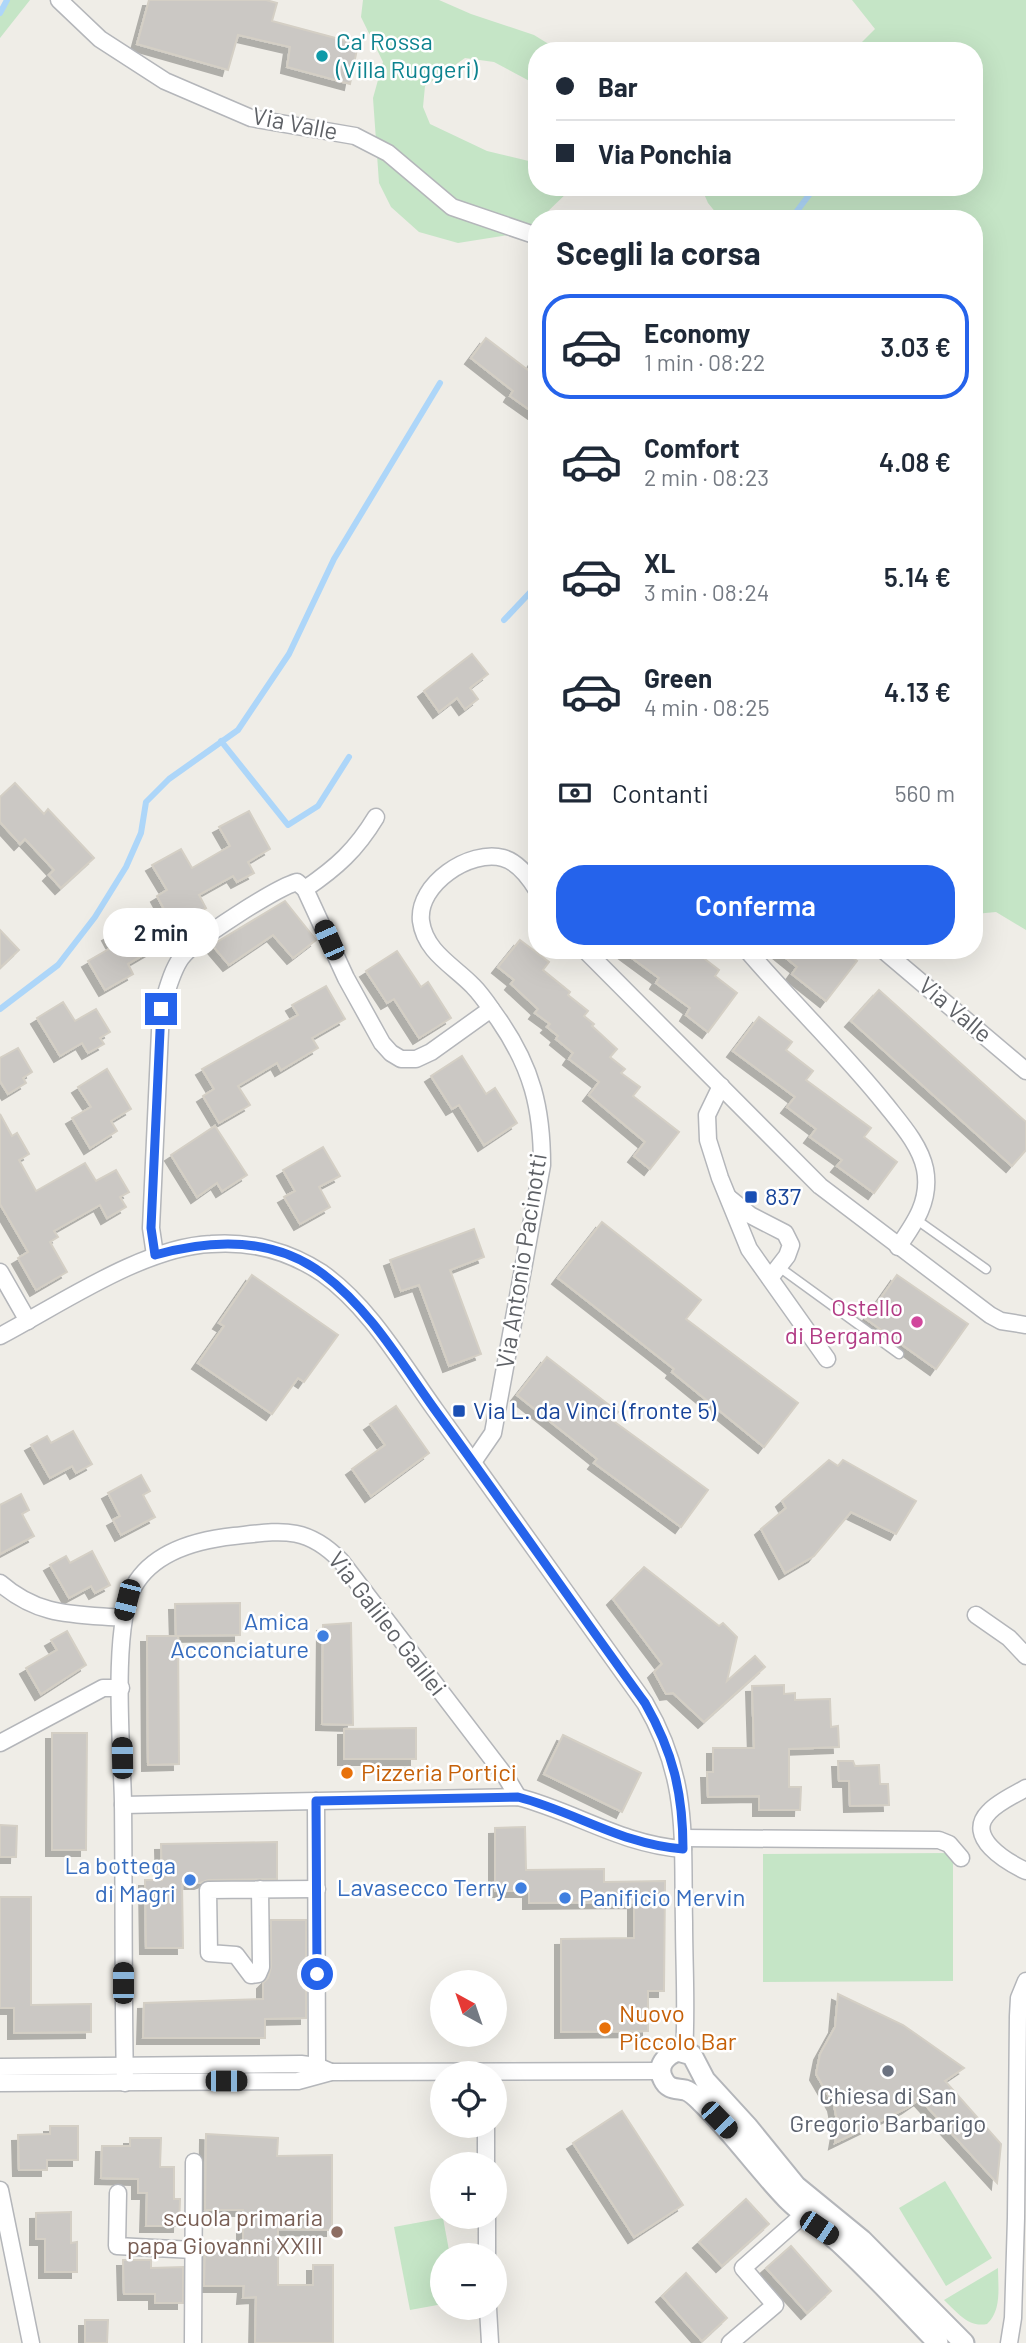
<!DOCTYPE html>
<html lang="it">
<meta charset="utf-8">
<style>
:root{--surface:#fff;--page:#f2f2f3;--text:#1f2937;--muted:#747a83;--line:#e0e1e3;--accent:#2563eb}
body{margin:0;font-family:Barlow,sans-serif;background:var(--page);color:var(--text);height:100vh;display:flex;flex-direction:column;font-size:26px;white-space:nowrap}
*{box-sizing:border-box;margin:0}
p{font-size:23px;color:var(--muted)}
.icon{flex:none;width:38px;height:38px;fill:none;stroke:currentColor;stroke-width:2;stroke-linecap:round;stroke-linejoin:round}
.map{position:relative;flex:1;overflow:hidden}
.details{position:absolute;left:528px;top:210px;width:455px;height:749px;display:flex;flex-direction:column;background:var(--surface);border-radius:28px;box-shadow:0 7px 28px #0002}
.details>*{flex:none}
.top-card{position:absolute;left:528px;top:42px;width:455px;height:154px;border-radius:28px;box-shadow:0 7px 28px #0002;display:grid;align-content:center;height:154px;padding:0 28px;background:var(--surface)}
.needle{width:46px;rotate:320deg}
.buttons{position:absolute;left:430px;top:1970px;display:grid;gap:14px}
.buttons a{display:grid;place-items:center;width:77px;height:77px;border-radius:50%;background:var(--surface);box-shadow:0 7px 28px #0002;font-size:35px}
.end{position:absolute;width:32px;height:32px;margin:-16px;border:9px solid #2563eb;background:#fff;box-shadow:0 0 0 4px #fff}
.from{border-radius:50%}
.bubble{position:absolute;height:49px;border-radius:24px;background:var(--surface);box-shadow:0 7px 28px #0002;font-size:23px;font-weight:600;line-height:49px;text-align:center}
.car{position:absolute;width:21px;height:42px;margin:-21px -10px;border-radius:9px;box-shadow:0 0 5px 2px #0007;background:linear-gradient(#222 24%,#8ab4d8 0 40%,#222 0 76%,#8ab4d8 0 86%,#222 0)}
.top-card b{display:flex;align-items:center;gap:24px;height:66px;font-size:26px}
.top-card b+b{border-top:2px solid var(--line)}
.top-card i{width:18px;height:18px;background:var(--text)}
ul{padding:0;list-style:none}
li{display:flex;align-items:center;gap:21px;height:105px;margin:0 14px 10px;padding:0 14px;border:4px solid transparent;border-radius:28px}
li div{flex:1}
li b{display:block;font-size:26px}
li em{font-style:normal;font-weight:600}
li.current{border-color:var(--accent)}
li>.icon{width:63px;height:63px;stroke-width:1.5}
h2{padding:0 28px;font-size:32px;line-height:84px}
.pay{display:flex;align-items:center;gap:18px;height:77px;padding:0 28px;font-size:26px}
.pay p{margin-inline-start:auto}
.primary-button{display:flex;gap:14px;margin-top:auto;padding:14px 28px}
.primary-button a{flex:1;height:80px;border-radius:28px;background:var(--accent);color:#fff;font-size:28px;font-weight:600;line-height:80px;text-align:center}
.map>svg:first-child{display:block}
.green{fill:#c5e5c6}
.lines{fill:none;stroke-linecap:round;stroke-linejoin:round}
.stream{stroke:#add6f9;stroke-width:6}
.building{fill:#cbc8c4;stroke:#d4cfc5;stroke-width:2;filter:url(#shadow)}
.service-casing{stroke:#b4b6ba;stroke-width:11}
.minor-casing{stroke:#b4b6ba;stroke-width:19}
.tertiary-casing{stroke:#b4b6ba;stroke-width:23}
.service{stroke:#fff;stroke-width:8}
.minor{stroke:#fff;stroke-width:16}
.tertiary{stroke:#fff;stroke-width:19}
.route{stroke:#2563eb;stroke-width:9}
.culture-dot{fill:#0f9aa8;stroke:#fff;stroke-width:2.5}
.transit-dot{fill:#1a4fb4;stroke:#fff;stroke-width:2.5}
.hotel-dot{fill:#d1479c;stroke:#fff;stroke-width:2.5}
.shop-dot{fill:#3f7fe0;stroke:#fff;stroke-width:2.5}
.food-dot{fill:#e8710a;stroke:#fff;stroke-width:2.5}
.worship-dot{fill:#6b7280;stroke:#fff;stroke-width:2.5}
.education-dot{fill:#8d6e63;stroke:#fff;stroke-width:2.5}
.labels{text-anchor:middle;stroke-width:5;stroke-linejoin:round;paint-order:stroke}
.culture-label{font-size:24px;fill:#0d838f;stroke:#fff;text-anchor:start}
.street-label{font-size:24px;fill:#5e6166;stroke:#fff}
.transit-label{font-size:24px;fill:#164399;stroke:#fff;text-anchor:start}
.hotel-label{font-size:24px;fill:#b23c85;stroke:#fff;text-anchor:end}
.shop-label{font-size:24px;fill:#366cbe;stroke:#fff;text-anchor:end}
.food-label{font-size:24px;fill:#c56008;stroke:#fff;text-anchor:start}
.worship-label{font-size:24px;fill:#5b616d;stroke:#fff}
.education-label{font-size:24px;fill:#785e54;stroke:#fff;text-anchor:end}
</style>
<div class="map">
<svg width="1026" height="2343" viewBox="0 0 1026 2343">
<defs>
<filter id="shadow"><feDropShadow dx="-6" dy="6" stdDeviation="0" flood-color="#0004"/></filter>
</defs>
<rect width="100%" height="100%" fill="#efede7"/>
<g class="green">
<path d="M7 0H30L0 38V7Z"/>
<path d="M363 0H439L471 14 534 35 560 51H537V85L494 62 465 58 425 86 423 107 430 124 487 151 537 163V187H573L540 219H537V222L527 232 458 243 419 232 391 207 379 183 373 98 383 62 361 17Z"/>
<path d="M852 0H1026V930L996 912 975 914V219H721L708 203 701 187H975V51H853L875 29Z"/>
<path d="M953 1853V1981L763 1982V1854Z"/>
<path d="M945 2181 992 2258 946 2286 899 2208Z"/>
<path d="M443 2218 450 2256H443V2304L410 2310 394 2227Z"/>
<path d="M998 2268C998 2287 1002 2310 987 2324 968 2328 956 2311 944 2300Z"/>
</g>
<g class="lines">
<g class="stream">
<path d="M0 13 7 0"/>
<path d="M791 219 815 187"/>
<path d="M504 620 537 585"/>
<path d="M221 741 288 825 318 806 349 757"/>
<path d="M0 1009 58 965 95 917 126 867 141 833 146 802 169 779 238 730 289 654 334 559 440 383"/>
</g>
</g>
<g class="building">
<path d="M149 0H266L277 3 272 21 358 44 350 84 287 67 290 47 238 35 228 70 137 44Z"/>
<path d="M486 338 528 370 537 356V415L510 396 513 391 471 358Z"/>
<path d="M472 654 488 674 470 688 478 699 465 709 457 698 439 712 424 691Z"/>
<path d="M15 783 44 814 48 809 94 858 61 888 49 875 54 870 25 839 20 844 0 822V797Z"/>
<path d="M249 811 270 849 248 862 254 873 237 882 233 876 199 895 206 908 151 940 155 948 128 964 133 974 105 990 88 961 114 946 108 935 134 920 139 929 165 911 157 896 167 890 152 865 181 849 192 868 230 846 219 827Z"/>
<path d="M285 901 316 940 293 958 273 935 229 965 212 945Z"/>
<path d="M0 930 19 950 0 968Z"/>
<path d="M520 940 549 962 543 970 570 992 568 995 588 1011 584 1016 594 1024 592 1026 617 1049 610 1057 625 1069 621 1073 640 1087 633 1096 679 1132 650 1169 634 1156 645 1142 589 1095 599 1082 569 1059 573 1053 556 1039 558 1036 547 1027 550 1024 535 1013 538 1009 511 984 514 980 498 967Z"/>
<path d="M621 950H693L719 970 715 976 737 993 708 1032 686 1015 690 1008 656 983 659 978Z"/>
<path d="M776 950H843L857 961 826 1001 792 974 797 967Z"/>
<path d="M397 951 421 987 428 982 451 1018 419 1038 394 999 387 1003 366 971Z"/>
<path d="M326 986 345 1019 312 1038 318 1048 281 1070 277 1063 238 1086 250 1105 219 1123 203 1096 214 1089 202 1069 298 1015 292 1005Z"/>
<path d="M879 990 1026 1122V1150L1012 1166 851 1021Z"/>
<path d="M63 1002 75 1021 96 1009 110 1032 100 1038 104 1044 88 1053 82 1043 60 1056 37 1018Z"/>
<path d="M759 1017 792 1042 786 1050 813 1071 806 1080 871 1128 864 1137 897 1162 874 1193 837 1166 842 1160 810 1137 816 1129 787 1107 795 1097 733 1051Z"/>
<path d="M18 1048 32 1072 23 1078 26 1083 8 1094 0 1081V1058Z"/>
<path d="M462 1056 486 1094 495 1088 517 1123 484 1145 459 1105 452 1109 431 1076Z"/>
<path d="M107 1069 131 1109 111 1121 117 1131 90 1148 72 1118 91 1107 78 1087Z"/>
<path d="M0 1114 12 1136 17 1133 29 1154 19 1160 36 1191 85 1163 96 1181 116 1170 129 1192 120 1197 126 1207 107 1218 100 1205 54 1231 58 1237 50 1242 67 1272 36 1290 18 1258 28 1252 0 1204Z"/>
<path d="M215 1126 247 1175 222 1191 217 1183 197 1197 171 1155Z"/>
<path d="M323 1147 340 1176 319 1187 330 1207 300 1224 284 1197 295 1191 283 1170Z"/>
<path d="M602 1222 701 1300 686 1319 798 1403 764 1447 672 1372 674 1369 558 1278Z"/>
<path d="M474 1229 484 1257 450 1270 481 1354 449 1366 419 1285 401 1291 390 1260Z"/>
<path d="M252 1275 338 1335 304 1382 298 1378 272 1414 198 1363 224 1326 219 1323Z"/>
<path d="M897 1275 968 1324 936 1369 866 1319Z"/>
<path d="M547 1357 618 1412 612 1420 708 1490 681 1527 594 1463 597 1459 517 1395Z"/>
<path d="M396 1406 429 1453 371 1496 352 1469 385 1445 370 1424Z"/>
<path d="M73 1431 92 1464 76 1473 72 1466 50 1478 31 1445 47 1436 51 1443Z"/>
<path d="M829 1460 838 1466 843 1460 916 1501 896 1534 851 1512 814 1556 785 1573 761 1529 786 1508 782 1501Z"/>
<path d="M141 1475 150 1491 143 1495 155 1517 121 1535 113 1520 120 1516 108 1493Z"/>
<path d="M21 1494 29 1510 22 1514 34 1536 0 1554V1505Z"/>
<path d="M92 1551 110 1585 95 1593 91 1586 69 1598 50 1565 66 1556 70 1563Z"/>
<path d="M644 1567 719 1626 723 1623 737 1637 727 1681 755 1656 765 1667 704 1722 673 1693 666 1694 654 1672 662 1664 613 1599Z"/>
<path d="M240 1603V1635L176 1636 175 1604Z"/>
<path d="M351 1623 353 1725 322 1724 323 1625Z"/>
<path d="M67 1631 86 1665 41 1694 26 1668 57 1650 51 1640Z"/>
<path d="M147 1636H178L179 1764 148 1765Z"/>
<path d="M784 1685V1694L795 1693V1700L830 1699 831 1727 838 1726 839 1747 789 1749V1787H801L800 1810H759V1796L708 1797 707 1772H713V1748H754L752 1686Z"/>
<path d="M416 1728V1759H344V1729Z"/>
<path d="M52 1733H87L86 1850H52Z"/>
<path d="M563 1735 641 1773 622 1812 544 1774Z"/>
<path d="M838 1761H853L855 1766 879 1765 880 1784H888L889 1805 850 1806 849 1781H839Z"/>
<path d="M0 1825 17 1826 16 1857H0Z"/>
<path d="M525 1827 526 1870 604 1869V1882L665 1881 664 1991H648V2031L561 2032V1939L634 1938V1902L529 1903V1891H495V1828Z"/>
<path d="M277 1842V1879L208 1880 200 1883H182L183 1948H146L145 1880H162L161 1844Z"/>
<path d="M0 1897H31V2005L91 2004V2032L14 2033V2008H0Z"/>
<path d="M271 1920H306V2018L265 2019V2038H143L144 2003 263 1999V1983L268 1978 271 1967Z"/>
<path d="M838 1994 903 2025 964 2068 945 2081 1001 2144 997 2183 920 2099 907 2108 835 2143 838 2126 834 2105 816 2074 820 2054 835 2027Z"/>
<path d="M622 2111 683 2205 634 2237 573 2143Z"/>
<path d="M50 2126H78V2160H47V2170H19L18 2135 50 2134Z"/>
<path d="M206 2134 278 2138 277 2156 332 2155V2230L278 2229V2285H313V2265H333V2343H255L256 2297 243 2298 244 2286H204L205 2247H243V2210H205Z"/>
<path d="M130 2138H161L160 2167H174V2199H180L179 2226H146L147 2193H138V2179L101 2178 102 2146H130Z"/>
<path d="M746 2199 769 2224 722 2266 699 2242Z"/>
<path d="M71 2212V2243L77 2242V2272H45V2239H36V2213Z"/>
<path d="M791 2246 831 2291 807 2313 766 2268Z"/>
<path d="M123 2260H151V2268L183 2267V2303H155V2294H124Z"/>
<path d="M686 2273 727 2318 702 2341 662 2296Z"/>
<path d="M85 2320H108L107 2343H85Z"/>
</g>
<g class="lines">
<defs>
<g id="service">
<path d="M917 1220 986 1269"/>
<path d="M779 1267 899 1354"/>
</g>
<g id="minor">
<path d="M59 0 100 39 165 81 251 118 355 136 388 153 452 207 537 236"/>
<path d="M305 889C337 867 356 850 376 817"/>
<path d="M585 950 820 1186 990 1315 1001 1321 1026 1325"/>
<path d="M747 950C792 1003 843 1051 886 1105 901 1124 920 1145 925 1169 931 1200 915 1223 898 1247"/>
<path d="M883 950 1026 1071"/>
<path d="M721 1086 707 1115 708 1140 720 1178 749 1249 827 1359"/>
<path d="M729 1198 750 1215 785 1233 791 1245 787 1256 770 1278"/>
<path d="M155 1255 151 1228 161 1009C167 992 171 972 181 958 194 940 276 888 297 882L305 889 346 978 382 1043 391 1053 401 1059H416L431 1052 491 1009"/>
<path d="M0 1272 28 1321"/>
<path d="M0 1336C61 1304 143 1247 211 1244 250 1241 289 1251 322 1273 370 1307 402 1364 436 1411 506 1508 575 1606 645 1703 690 1780 682 1838 684 1922 684 1965 687 2009 684 2052"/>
<path d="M473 1462 493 1433 542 1165C542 1108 532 1068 499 1020 491 1009 483 996 473 986 454 966 425 952 421 921 417 884 470 849 503 858 518 862 529 877 537 890"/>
<path d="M0 1583C39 1617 74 1614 123 1618"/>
<path d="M976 1615 1009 1638 1026 1656"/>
<path d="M0 1743 103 1688H121"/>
<path d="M1026 1788C1014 1795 998 1802 989 1812 964 1837 1007 1862 1026 1871"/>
<path d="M316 1801 317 2066"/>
<path d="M123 1805 518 1797C576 1812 620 1844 683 1849"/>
<path d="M683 1838 939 1840 949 1844 961 1858"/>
<path d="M260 1889 261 1967 258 1974 251 1975 236 1955 209 1953 208 1890 317 1889"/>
<path d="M0 2067 301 2064 317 2066 331 2072"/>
<path d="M0 2083 298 2081 331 2072 661 2071"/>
<path d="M125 2083C123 1990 124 1896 123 1802 122 1752 111 1626 134 1586 154 1551 197 1540 234 1536 281 1531 306 1525 341 1561L506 1777 518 1797"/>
<path d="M486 2126V2165"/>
<path d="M0 2190 31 2343"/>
<path d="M118 2193 117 2246 193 2250"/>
<path d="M487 2217V2256"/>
<path d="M488 2308 490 2343"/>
<path d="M193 2343 194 2162"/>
<path d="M730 2343 775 2305 743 2268 803 2215"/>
<path d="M1009 2343 1013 2318 1016 2218 1018 2016 1019 1998 1026 1981"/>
</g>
<path id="tertiary" d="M938 2343C907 2311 877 2278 844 2247 826 2230 805 2217 787 2199 757 2168 733 2133 702 2103 698 2099 692 2092 685 2090 676 2088 668 2090 663 2079 656 2066 666 2055 678 2051L692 2055 705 2080 748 2127 796 2186 862 2240 964 2343"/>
</defs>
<use href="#service" class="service-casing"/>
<use href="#minor" class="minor-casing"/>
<use href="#tertiary" class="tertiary-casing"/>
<use href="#service" class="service"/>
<use href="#minor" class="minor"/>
<use href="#tertiary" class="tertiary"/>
</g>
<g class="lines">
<path class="route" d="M161 1009 151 1228 155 1255C212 1239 274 1237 323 1274 371 1310 403 1366 438 1414 508 1510 575 1607 645 1703 673 1752 683 1793 683 1849 620 1844 576 1812 518 1797L316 1801 317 1974"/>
</g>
<circle class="culture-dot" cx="322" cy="56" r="7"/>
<g class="transit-dot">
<rect x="744" y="1190" width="14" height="14" rx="3.5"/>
<rect x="452" y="1404" width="14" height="14" rx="3.5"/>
</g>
<circle class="hotel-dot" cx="917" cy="1322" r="7"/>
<g class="shop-dot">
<circle cx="323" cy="1636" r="7"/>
<circle cx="190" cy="1880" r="7"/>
<circle cx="521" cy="1888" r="7"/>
<circle cx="565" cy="1898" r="7"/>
</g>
<g class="food-dot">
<circle cx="347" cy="1773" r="7"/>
<circle cx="605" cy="2028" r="7"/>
</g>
<circle class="worship-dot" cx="888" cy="2071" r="7"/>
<circle class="education-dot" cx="337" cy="2232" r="7"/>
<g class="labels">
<g class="culture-label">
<text x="336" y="50">Ca' Rossa<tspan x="336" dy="28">(Villa Ruggeri)</tspan></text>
</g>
<g class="street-label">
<text transform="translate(295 124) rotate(11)" y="8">Via Valle</text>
<text transform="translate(955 1010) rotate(40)" y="8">Via Valle</text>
<text transform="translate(522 1261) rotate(-81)" y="8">Via Antonio Pacinotti</text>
<text transform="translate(387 1624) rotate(52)" y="8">Via Galileo Galilei</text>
</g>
<g class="transit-label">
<text x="765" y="1205">837</text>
<text x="473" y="1419">Via L. da Vinci (fronte 5)</text>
</g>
<g class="hotel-label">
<text x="903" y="1316">Ostello<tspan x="903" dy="28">di Bergamo</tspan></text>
</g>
<g class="shop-label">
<text x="309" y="1630">Amica<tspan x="309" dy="28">Acconciature</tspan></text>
<text x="176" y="1874">La bottega<tspan x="176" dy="28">di Magri</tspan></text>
<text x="507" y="1896">Lavasecco Terry</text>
<text x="579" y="1906" text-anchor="start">Panificio Mervin</text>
</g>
<g class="food-label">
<text x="361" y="1781">Pizzeria Portici</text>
<text x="619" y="2022">Nuovo<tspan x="619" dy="28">Piccolo Bar</tspan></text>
</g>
<g class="worship-label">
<text x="888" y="2104">Chiesa di San<tspan x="888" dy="28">Gregorio Barbarigo</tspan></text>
</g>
<g class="education-label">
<text x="323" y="2226">scuola primaria<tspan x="323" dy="28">papa Giovanni XXIII</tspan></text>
</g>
</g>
</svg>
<div class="buttons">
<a><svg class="needle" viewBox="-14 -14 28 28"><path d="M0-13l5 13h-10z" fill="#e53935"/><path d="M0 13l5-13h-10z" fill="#747a83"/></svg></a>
<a><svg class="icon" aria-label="locate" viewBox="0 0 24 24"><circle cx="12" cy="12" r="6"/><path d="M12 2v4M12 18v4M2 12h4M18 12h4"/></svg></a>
<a>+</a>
<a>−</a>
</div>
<i class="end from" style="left:317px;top:1974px"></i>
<i class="end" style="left:161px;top:1009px"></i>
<div class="bubble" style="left:103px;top:908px;width:116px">2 min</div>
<i class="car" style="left:329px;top:940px;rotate:336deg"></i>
<i class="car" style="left:127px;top:1600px;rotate:194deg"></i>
<i class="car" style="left:122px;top:1758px;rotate:359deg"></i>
<i class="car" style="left:123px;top:1983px;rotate:0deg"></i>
<i class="car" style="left:226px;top:2081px;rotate:90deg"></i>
<i class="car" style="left:719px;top:2120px;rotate:136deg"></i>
<i class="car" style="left:819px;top:2228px;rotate:124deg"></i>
<div class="top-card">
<b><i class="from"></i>Bar</b>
<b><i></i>Via Ponchia</b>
</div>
<section class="details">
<h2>Scegli la corsa</h2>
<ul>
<li class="current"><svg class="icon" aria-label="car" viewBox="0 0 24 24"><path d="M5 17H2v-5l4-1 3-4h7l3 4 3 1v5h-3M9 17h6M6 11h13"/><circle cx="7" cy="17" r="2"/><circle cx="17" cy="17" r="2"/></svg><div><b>Economy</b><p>1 min · 08:22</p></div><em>3.03 €</em></li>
<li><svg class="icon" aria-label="car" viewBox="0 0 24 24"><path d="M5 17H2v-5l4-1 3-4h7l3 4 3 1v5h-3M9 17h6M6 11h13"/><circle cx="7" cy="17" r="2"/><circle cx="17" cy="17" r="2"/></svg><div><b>Comfort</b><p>2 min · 08:23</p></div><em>4.08 €</em></li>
<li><svg class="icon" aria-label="car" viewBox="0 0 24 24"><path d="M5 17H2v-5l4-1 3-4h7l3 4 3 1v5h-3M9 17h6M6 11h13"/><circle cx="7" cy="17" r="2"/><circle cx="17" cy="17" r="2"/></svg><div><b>XL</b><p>3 min · 08:24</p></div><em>5.14 €</em></li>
<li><svg class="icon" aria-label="car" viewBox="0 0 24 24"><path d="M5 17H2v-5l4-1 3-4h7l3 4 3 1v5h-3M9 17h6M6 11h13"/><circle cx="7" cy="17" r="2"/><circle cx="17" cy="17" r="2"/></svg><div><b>Green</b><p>4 min · 08:25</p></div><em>4.13 €</em></li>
</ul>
<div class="pay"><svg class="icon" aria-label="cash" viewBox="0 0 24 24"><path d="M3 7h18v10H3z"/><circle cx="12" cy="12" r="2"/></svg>Contanti<p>560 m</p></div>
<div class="primary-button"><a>Conferma</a></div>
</section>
</div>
